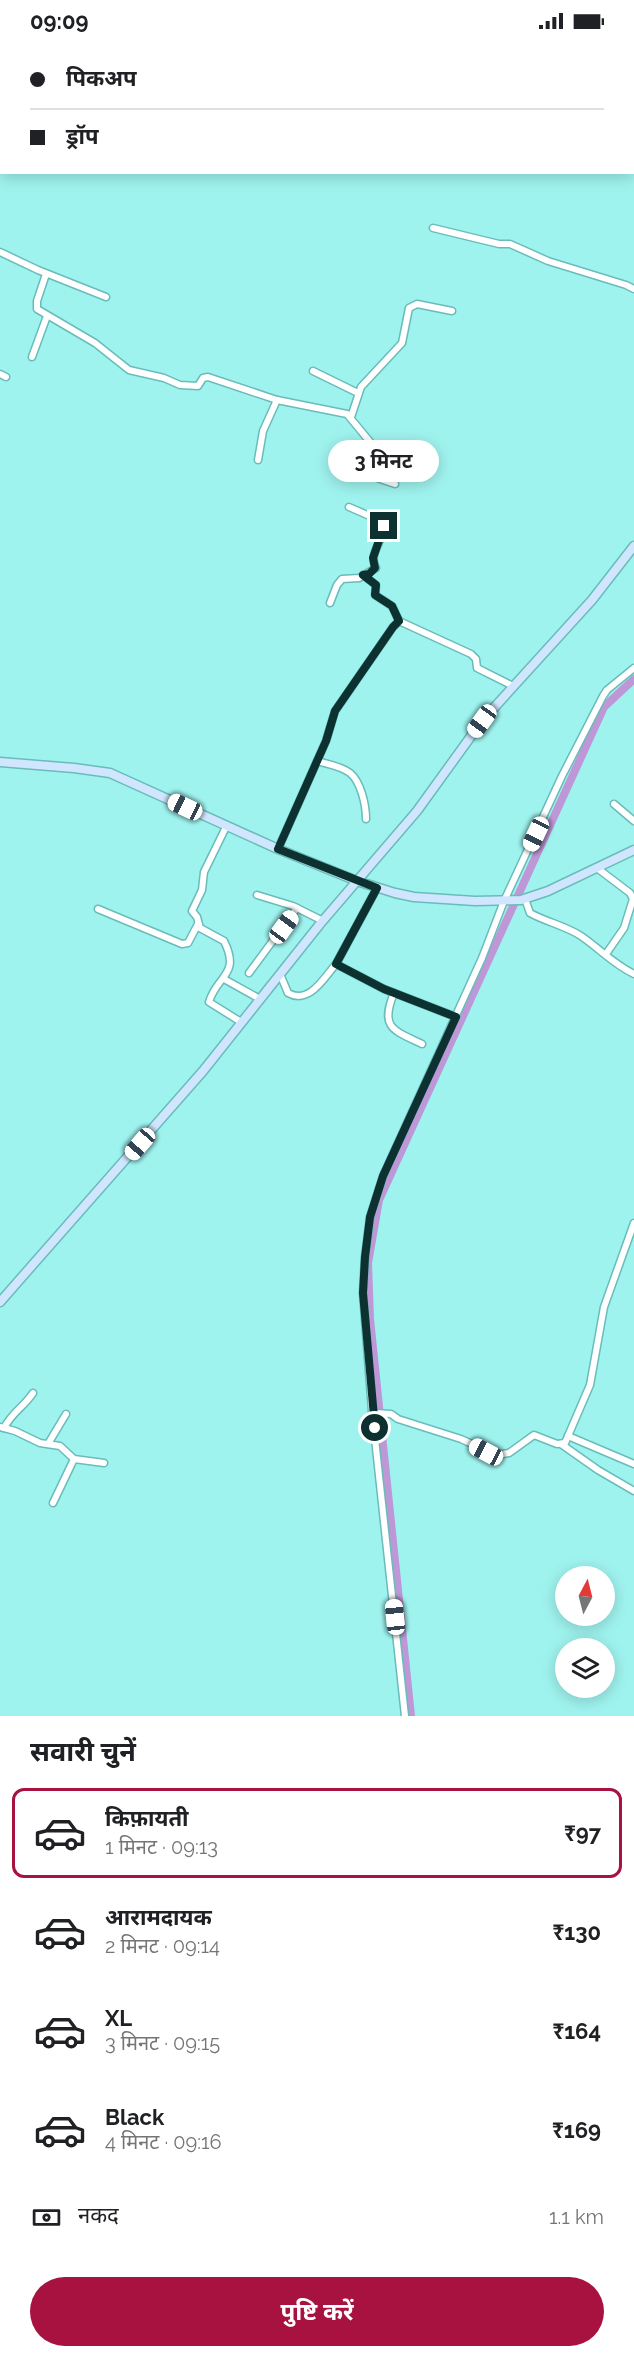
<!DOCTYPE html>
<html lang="hi">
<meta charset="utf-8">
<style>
:root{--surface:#fff;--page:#f2f2f2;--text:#202124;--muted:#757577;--line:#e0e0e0;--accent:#a81240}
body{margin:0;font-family:Raleway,"Noto Sans Devanagari",sans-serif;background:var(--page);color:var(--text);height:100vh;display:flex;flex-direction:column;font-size:22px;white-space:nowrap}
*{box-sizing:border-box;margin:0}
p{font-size:20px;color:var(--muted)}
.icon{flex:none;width:33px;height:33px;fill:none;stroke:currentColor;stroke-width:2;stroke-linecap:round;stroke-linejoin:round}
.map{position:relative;height:1674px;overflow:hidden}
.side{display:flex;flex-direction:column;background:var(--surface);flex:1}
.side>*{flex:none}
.top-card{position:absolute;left:0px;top:0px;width:634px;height:132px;box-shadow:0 3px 15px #0003;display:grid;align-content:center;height:132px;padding:0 30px;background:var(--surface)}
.needle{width:39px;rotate:7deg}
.tools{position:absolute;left:555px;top:1524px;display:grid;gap:12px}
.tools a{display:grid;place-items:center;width:60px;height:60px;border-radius:50%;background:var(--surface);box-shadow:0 3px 15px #0003;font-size:30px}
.end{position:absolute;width:27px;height:27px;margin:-14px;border:8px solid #0d3130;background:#fff;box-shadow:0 0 0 3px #fff}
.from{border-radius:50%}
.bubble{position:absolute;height:42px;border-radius:21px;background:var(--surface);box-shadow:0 3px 15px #0003;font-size:20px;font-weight:700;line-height:42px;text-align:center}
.car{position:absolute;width:18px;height:36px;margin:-18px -9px;border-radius:8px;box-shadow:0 0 4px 2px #0007;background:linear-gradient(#fff 24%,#345 0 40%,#fff 0 76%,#345 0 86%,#fff 0)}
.top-card b{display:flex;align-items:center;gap:21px;height:57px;font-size:22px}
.top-card b+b{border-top:2px solid var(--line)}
.top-card i{width:15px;height:15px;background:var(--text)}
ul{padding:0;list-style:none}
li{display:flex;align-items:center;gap:18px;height:90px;margin:0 12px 9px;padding:0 18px;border:3px solid transparent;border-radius:12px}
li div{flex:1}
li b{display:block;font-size:22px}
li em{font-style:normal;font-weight:700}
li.on{border-color:var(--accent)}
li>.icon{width:54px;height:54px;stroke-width:1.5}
h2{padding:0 30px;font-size:27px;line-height:72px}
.pay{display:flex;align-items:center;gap:15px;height:66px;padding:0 30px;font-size:22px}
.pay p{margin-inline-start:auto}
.cta{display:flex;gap:12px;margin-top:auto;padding:12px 30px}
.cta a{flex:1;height:69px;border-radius:36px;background:var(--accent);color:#fff;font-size:24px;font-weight:700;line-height:69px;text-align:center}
.status{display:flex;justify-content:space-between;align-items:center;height:42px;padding:0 30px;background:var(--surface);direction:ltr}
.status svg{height:16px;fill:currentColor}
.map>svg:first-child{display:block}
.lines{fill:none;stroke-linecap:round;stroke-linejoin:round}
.canal{stroke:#be97d6;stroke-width:8}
.street-casing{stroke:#69bcb9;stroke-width:9}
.secondary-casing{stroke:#69bcb9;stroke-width:11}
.street{stroke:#fff;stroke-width:6}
.secondary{stroke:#d0e6ff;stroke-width:8}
.route{stroke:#0d3130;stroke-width:8}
</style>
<div class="status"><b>09:09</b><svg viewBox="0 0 49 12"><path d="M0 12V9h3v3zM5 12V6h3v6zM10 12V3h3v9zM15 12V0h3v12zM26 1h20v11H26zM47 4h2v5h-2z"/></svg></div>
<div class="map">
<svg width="634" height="1674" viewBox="0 0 634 1674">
<rect width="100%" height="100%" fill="#9ff3ef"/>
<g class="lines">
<path class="canal" d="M411 1674 370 1277 368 1221 379 1158 604 665 634 637"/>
<defs>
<g id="street">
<path d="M73 0 76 2"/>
<path d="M237 0 239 2"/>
<path d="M401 0 403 2"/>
<path d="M169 2V0"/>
<path d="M358 2V0"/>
<path d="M433 186 499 202H510L548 219 626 243 634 247"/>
<path d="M0 210 38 228 106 255"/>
<path d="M46 232 37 259V267L95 301 129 328 164 336 180 343 198 344 203 336 208 335 277 358 347 372 380 412C382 421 374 427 377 436L395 442"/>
<path d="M32 315 47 274"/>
<path d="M313 329 358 351"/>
<path d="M0 332 6 335"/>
<path d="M351 375 361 345 402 301 409 266 417 262 452 269"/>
<path d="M258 418 263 389 277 358"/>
<path d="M363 533 376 543 375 553 392 564 399 579"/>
<path d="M330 561 337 543 342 537 359 536 376 526C366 509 391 493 381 479L349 465"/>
<path d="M317 719C327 722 341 724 350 731 361 740 366 763 366 777"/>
<path d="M614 762 634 779"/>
<path d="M226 785 204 830 202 848 192 869 197 875 200 886 224 899C241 933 217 933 209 960L241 980"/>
<path d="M278 807 326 699 335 669 393 585 399 579 471 612 476 617 477 626 513 644"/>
<path d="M597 826 630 851 633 857 624 886 606 912"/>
<path d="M377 846 336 922 384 947 456 975"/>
<path d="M257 853 293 864 323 879"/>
<path d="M525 857 530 871C546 880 566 884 581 894 600 907 613 922 634 932"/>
<path d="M98 867 182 902 188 901 198 882"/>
<path d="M249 931 297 866"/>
<path d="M280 932 288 951C309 963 324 936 336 922"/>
<path d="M224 937 260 957"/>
<path d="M394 951C380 985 392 988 422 1002"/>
<path d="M372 1369 375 1371 391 1372 398 1377 461 1397 496 1413 509 1411 534 1393 557 1402 565 1401 590 1343 604 1265 634 1181"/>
<path d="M0 1385 15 1389 40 1401 60 1404 74 1417 104 1421"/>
<path d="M4 1386C13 1369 23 1366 33 1351"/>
<path d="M568 1394 634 1422"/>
<path d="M48 1402 66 1372"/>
<path d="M561 1402 598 1428 634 1449"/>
<path d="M53 1461 74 1417"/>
<path d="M405 1674 372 1369 363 1251 365 1215 370 1175 383 1134 482 916 504 859 562 734 603 654 607 648 634 626"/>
</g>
<g id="secondary">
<path d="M0 720 74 726 110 731 278 807 357 839 395 851 414 855 475 859 521 858 548 849 634 808"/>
<path d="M0 1260 203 1029 320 882 417 769 482 679 592 558 634 504"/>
</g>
</defs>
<use href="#street" class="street-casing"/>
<use href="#secondary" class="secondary-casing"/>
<use href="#street" class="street"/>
<use href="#secondary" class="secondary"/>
</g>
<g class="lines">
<path class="route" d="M375 1386 363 1251 365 1215 370 1175 383 1134 456 975 384 947 336 922 377 846 278 807 326 699 335 669 393 585 399 579 392 564 375 553 376 543 363 533 369 532 375 526 373 516 384 484"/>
</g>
</svg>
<div class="tools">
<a><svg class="needle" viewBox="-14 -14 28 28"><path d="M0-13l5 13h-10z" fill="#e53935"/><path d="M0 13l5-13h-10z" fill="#757577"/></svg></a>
<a><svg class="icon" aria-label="layers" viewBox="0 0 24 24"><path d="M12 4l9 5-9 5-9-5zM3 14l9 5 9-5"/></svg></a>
</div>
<i class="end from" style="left:375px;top:1386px"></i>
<i class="end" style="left:384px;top:484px"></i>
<div class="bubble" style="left:328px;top:398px;width:111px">3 मिनट</div>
<i class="car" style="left:482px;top:679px;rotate:216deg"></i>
<i class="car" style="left:185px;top:765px;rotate:295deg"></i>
<i class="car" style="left:536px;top:792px;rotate:205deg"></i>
<i class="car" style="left:284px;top:885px;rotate:36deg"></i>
<i class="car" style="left:140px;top:1102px;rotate:221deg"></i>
<i class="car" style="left:486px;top:1410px;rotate:298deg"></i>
<i class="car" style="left:395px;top:1575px;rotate:354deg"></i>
<div class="top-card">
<b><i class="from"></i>पिकअप</b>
<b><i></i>ड्रॉप</b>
</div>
</div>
<section class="side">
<h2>सवारी चुनें</h2>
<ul>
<li class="on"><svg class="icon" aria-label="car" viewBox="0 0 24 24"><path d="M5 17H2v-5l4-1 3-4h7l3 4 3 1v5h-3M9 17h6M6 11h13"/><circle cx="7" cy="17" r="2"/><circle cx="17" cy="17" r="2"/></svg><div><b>किफ़ायती</b><p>1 मिनट · 09:13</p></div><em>₹97</em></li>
<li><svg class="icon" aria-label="car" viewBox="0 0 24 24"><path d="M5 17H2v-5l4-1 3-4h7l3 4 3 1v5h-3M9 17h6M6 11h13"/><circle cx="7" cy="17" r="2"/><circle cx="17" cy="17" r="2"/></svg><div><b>आरामदायक</b><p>2 मिनट · 09:14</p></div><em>₹130</em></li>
<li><svg class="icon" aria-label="car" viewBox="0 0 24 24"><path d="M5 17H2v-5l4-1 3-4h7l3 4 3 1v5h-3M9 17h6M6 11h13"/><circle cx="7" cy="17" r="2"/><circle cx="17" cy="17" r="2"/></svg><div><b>XL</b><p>3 मिनट · 09:15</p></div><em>₹164</em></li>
<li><svg class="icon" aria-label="car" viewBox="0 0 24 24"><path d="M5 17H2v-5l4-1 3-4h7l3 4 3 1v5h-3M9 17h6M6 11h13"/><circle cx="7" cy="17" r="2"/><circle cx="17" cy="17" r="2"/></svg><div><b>Black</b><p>4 मिनट · 09:16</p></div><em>₹169</em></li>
</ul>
<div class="pay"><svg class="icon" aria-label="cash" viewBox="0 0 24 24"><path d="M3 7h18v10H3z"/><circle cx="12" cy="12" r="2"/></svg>नकद<p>1.1 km</p></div>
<div class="cta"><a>पुष्टि करें</a></div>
</section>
